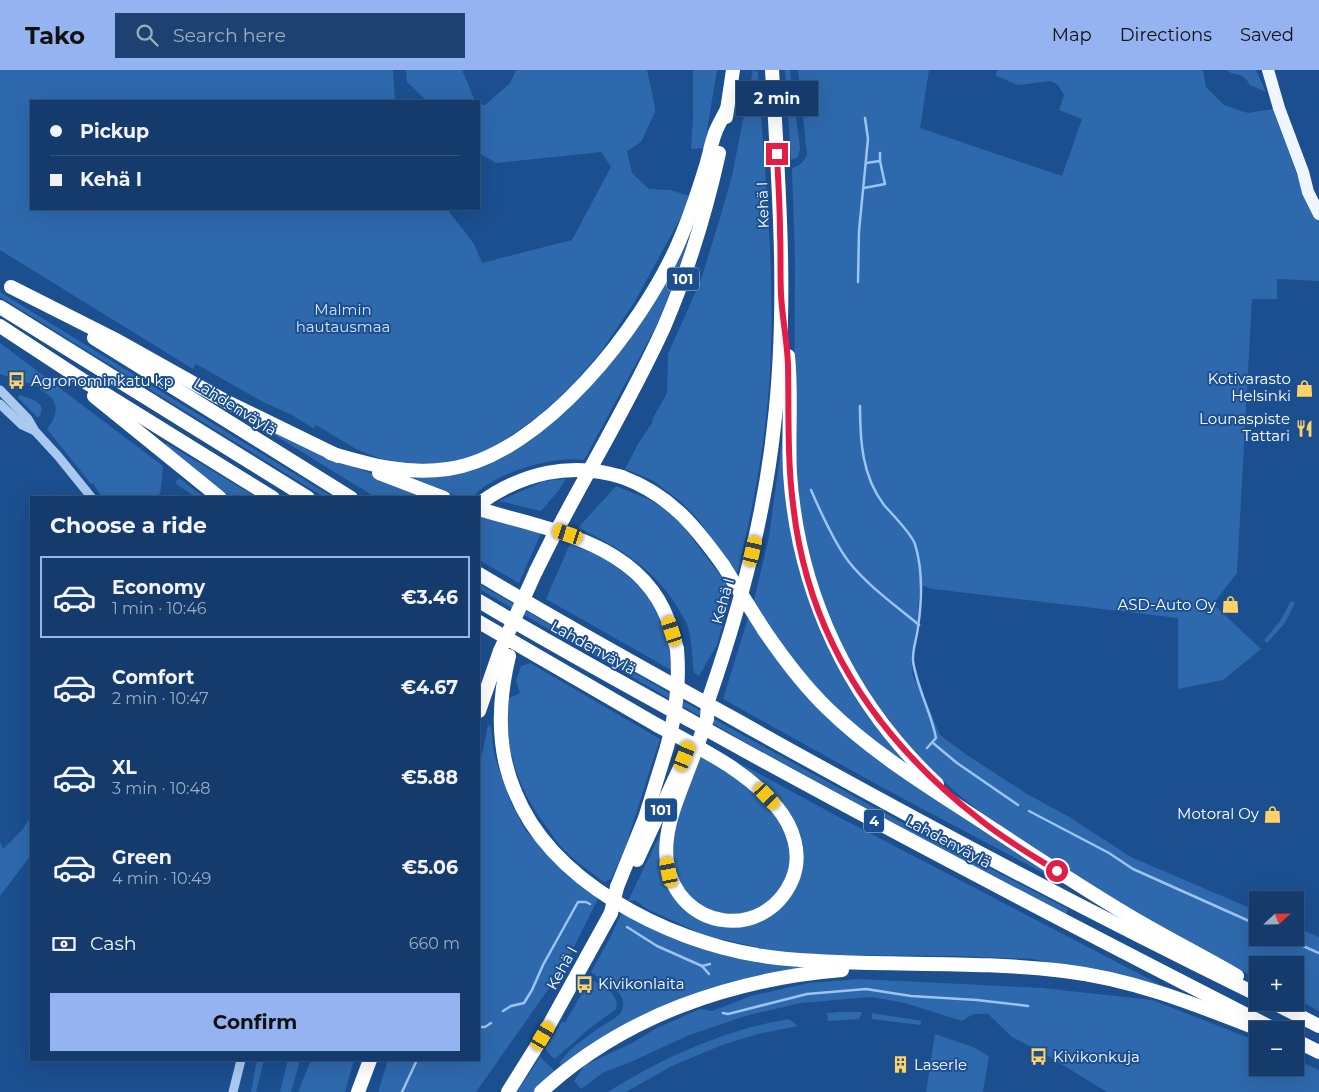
<!DOCTYPE html>
<meta charset="utf-8">
<style>
:root{--surface:#143b6b;--page:#1d4271;--text:#f1f3f6;--muted:#9dadc1;--line:#33557e;--accent:#95b2f1}
body{margin:0;font-family:Montserrat,sans-serif;background:var(--page);color:var(--text);height:100vh;display:flex;flex-direction:column;font-size:19px;white-space:nowrap}
*{box-sizing:border-box;margin:0}
p{font-size:16px;color:var(--muted)}
.icon{flex:none;width:28px;height:28px;fill:none;stroke:currentColor;stroke-width:2;stroke-linecap:round;stroke-linejoin:round}
.map{position:relative;flex:1;overflow:hidden}
.side{position:absolute;left:30px;top:426px;width:450px;height:565px;display:flex;flex-direction:column;background:var(--surface);border-radius:0px;box-shadow:0 5px 20px #0002,0 0 0 1px var(--line)}
.side>*{flex:none}
.hud{position:absolute;left:30px;top:30px;width:450px;height:110px;border-radius:0px;box-shadow:0 5px 20px #0002,0 0 0 1px var(--line);display:grid;align-content:center;height:110px;padding:0 20px;background:var(--surface)}
.needle{width:32px;rotate:68deg}
.buttons{position:absolute;left:1249px;top:821px;display:grid;gap:10px}
.buttons a{display:grid;place-items:center;width:55px;height:55px;border-radius:0px;background:var(--surface);box-shadow:0 5px 20px #0002,0 0 0 1px var(--line);font-size:25px}
.end{position:absolute;width:22px;height:22px;margin:-11px;border:6px solid #e11d48;background:#fff;box-shadow:0 0 0 2px #fff}
.from{border-radius:50%}
.bubble{position:absolute;height:35px;border-radius:0px;background:var(--surface);box-shadow:0 5px 20px #0002,0 0 0 1px var(--line);font-size:16px;font-weight:700;line-height:35px;text-align:center}
.car{position:absolute;width:15px;height:30px;margin:-15px -8px;border-radius:6px;box-shadow:0 0 4px 1px #0007;background:linear-gradient(#f5c518 24%,#345 0 40%,#f5c518 0 76%,#345 0 86%,#f5c518 0)}
.hud b{display:flex;align-items:center;gap:18px;height:48px;font-size:19px}
.hud b+b{border-top:1px solid var(--line)}
.hud i{width:12px;height:12px;background:var(--text)}
ul{padding:0;list-style:none}
li{display:flex;align-items:center;gap:15px;height:82px;margin:0 10px 8px;padding:0 10px;border:2px solid transparent;border-radius:0px}
li div{flex:1}
li b{display:block;font-size:19px}
li em{font-style:normal;font-weight:700}
li.on{border-color:var(--accent)}
li>.icon{width:45px;height:45px;stroke-width:1.5}
h2{padding:0 20px;font-size:22px;line-height:60px}
.pay{display:flex;align-items:center;gap:12px;height:55px;padding:0 20px;font-size:19px}
.pay p{margin-inline-start:auto}
.cta{display:flex;gap:10px;margin-top:auto;padding:10px 20px}
.cta a{flex:1;height:58px;border-radius:0px;background:var(--accent);color:#111;font-size:20px;font-weight:700;line-height:58px;text-align:center}
header{display:flex;align-items:center;gap:30px;box-sizing:border-box;height:70px;padding:0 25px;background:var(--accent);color:#111}
header strong{font-size:24px}
nav{display:flex;gap:28px;margin-inline-start:auto;font-size:18px}
.search{width:350px;height:45px;background:var(--page);display:flex;align-items:center;gap:12px;box-sizing:border-box;padding:0 18px;border-radius:0px;color:var(--muted);font-size:19px}
.map>svg:first-child{display:block}
.green{fill:#2e69ad}
.lines{fill:none;stroke-linecap:round;stroke-linejoin:round}
.stream{stroke:#9cc4f0;stroke-width:2.5}
.minor{stroke:#a9c9ee;stroke-width:9}
.major{stroke:#f0f6ff;stroke-width:12}
.highway{stroke:#fff;stroke-width:14}
.highway-bridge{stroke:#fff;stroke-width:14}
.route{stroke:#e11d48;stroke-width:6}
.labels{text-anchor:middle;stroke-width:4;stroke-linejoin:round;paint-order:stroke}
.shield{fill:#1b4f8f;stroke:#bbcadd;stroke-width:1}
.shield-label{font-size:14px;font-weight:bold;fill:#fff}
.street-label{font-size:15px;fill:#fff;stroke:#1b4f8f}
.park-label{font-size:15px;fill:#cfe3fa;stroke:#1b4f8f}
.poi-label{font-size:15px;fill:#fff;stroke:#1b4f8f;text-anchor:end}
</style>
<header>
<strong>Tako</strong>
<div class="search"><svg class="icon" aria-label="search" viewBox="0 0 24 24"><circle cx="10" cy="10" r="6"/><path d="M15 15l6 6"/></svg>Search here</div>
<nav><a>Map</a><a>Directions</a><a>Saved</a></nav>
</header>
<div class="map">
<svg width="1319" height="1022" viewBox="0 0 1319 1022">
<rect width="100%" height="100%" fill="#1b4f8f"/>
<g class="green">
<path d="M0 0H393L395 31H31V139H447L474 174 482 193 572 170 611 97 601 82 496 93 479 83V35H485L510 13 516 0H647L655 37V42L641 72 627 81 632 103 649 119 670 120 690 126 681 147 634 233 600 283 572 315 540 345 496 376 456 393H409L381 389 356 379 316 355 313 358 292 345 265 333 196 294 193 299 0 180Z"/>
<path d="M406 0H462L475 31H427L407 12Z"/>
<path d="M693 0H717L704 78 691 79 693 47Z"/>
<path d="M753 0 758 2C764 94 774 187 771 279 769 355 755 431 737 504L696 447 680 431 652 410 625 399 638 374 652 353 653 348 667 323 668 284 701 210 722 141 732 106Z"/>
<path d="M785 0H790L800 78 798 87 791 90Z"/>
<path d="M798 0H929L920 58 1062 106 1082 49 1059 40 1064 25 1058 15 1051 11 1018 15 996 6 997 0H1203L1206 17 1224 35 1248 43 1273 39 1298 107 1319 146V211L1277 209V229H1252L1237 503 1213 534 1261 579 1223 610 1178 619V548L933 519 920 515 917 556 911 589 913 606 926 631 940 665 967 685 1027 724 1066 745 1131 787 1257 841 1258 868H1295V857L1319 867V941L1295 928V895H1258L1257 909 1120 834 1004 760 959 725 912 682 874 636 833 560 810 493 800 440 794 361 795 191 792 98C800 96 803 92 807 85Z"/>
<path d="M1227 0H1256L1266 22 1250 15 1246 9 1240 5 1231 3Z"/>
<path d="M688 168 683 187 658 253 584 390C554 385 493 403 473 427H460L402 407H428L458 402 555 347Z"/>
<path d="M0 222 321 420 334 427H326L319 424 0 227Z"/>
<path d="M0 273 163 396C161 406 163 419 158 427H102L93 413 91 414 47 359C60 343 59 328 40 320V317L0 304Z"/>
<path d="M19 325C30 328 50 333 38 348L18 328Z"/>
<path d="M245 347 341 392 433 427H375Z"/>
<path d="M784 356 815 540 912 698C882 676 852 654 825 628 797 600 775 567 753 534L769 467Z"/>
<path d="M166 373 256 427H231L164 375Z"/>
<path d="M179 408 204 427H195L175 413Z"/>
<path d="M566 409 559 420 541 441 499 431 544 411Z"/>
<path d="M616 416 648 429 674 444 732 521 717 575 699 606 694 603C692 588 692 571 688 557 686 551 682 545 679 540 657 501 618 476 578 458Z"/>
<path d="M479 442 542 461 519 513 479 490Z"/>
<path d="M570 474C581 479 593 482 603 488 626 500 662 536 668 563 671 575 671 589 673 601L546 529Z"/>
<path d="M479 514 746 667 901 752 1068 839 1066 844 898 756 743 671 479 519Z"/>
<path d="M1291 531 1295 533 1285 553 1267 573 1264 570 1280 551Z"/>
<path d="M479 544 721 683 833 744 1174 922 1033 889 952 886 815 885 772 881 704 865 647 839 635 830 628 831 668 748 664 765 684 835 744 854 796 811 783 736 479 548Z"/>
<path d="M749 545 814 630 1068 816 887 720 723 629Z"/>
<path d="M530 593 660 669 625 778 611 809 604 812C591 802 576 792 565 781 558 774 553 766 548 759 516 716 506 683 507 629L520 623 516 611 521 596Z"/>
<path d="M488 655 491 657 494 683 502 709 512 735 526 761 574 810 598 829 564 897 476 1022H378L388 990H479V699Z"/>
<path d="M699 685 735 707 772 738 784 756 790 774 791 790 786 811 768 833 747 843 726 845 698 835 682 819 671 791 673 764Z"/>
<path d="M31 746V785L0 826V772L3 779 22 760Z"/>
<path d="M622 842 809 897 739 911 563 998 559 993C570 978 587 966 602 956 608 952 617 948 621 942 625 935 623 929 619 923L591 902 610 868Z"/>
<path d="M590 909C601 915 621 924 616 939L590 958 556 988H553L545 979 562 952 565 953Z"/>
<path d="M859 909 1042 918 1152 930 1257 971 1258 998H1295V989L1319 1000V1022H1107L1043 983 1012 967 988 944H973L962 951 905 933 871 927 801 933 745 946 687 966 631 992 604 1002 581 1019 574 1011 585 995 632 973 655 959 700 939 712 941 751 926 809 913Z"/>
<path d="M840 942H862L859 949 828 951 827 943Z"/>
<path d="M872 943 922 951 920 955 872 949Z"/>
<path d="M789 949 798 956 758 964 722 975 672 996 626 1022H608C664 987 724 960 789 949Z"/>
<path d="M935 964 973 977 989 986 983 1022H926Z"/>
<path d="M540 987 557 1003 534 1022H517Z"/>
<path d="M257 990H264L256 1022H251Z"/>
<path d="M288 990H300L291 1022H280Z"/>
<path d="M311 990H354L345 1022H298Z"/>
</g>
<g class="lines">
<g class="stream">
<path d="M880 91V83"/>
<path d="M864 118 885 114 880 91 866 93"/>
<path d="M858 212 859 161 868 69 865 48"/>
<path d="M860 336C860 371 862 406 884 435 892 444 911 463 915 474 923 500 922 530 918 557 917 568 912 581 913 591 917 618 931 642 936 668L927 678"/>
<path d="M811 420C821 443 835 474 849 492 868 516 895 535 919 555"/>
<path d="M933 673 957 693 1018 735"/>
<path d="M1029 741 1109 783 1133 799 1258 855"/>
<path d="M627 857 657 876 702 896 710 894"/>
<path d="M1285 868 1319 883"/>
<path d="M702 896 709 904"/>
<path d="M503 941 511 936 524 933 532 920 543 895 578 832H586L590 834"/>
<path d="M723 943 728 944 807 924 866 919 911 926 977 930 1028 936"/>
<path d="M479 957H485L491 953"/>
<path d="M402 1022 417 990"/>
</g>
<g class="minor">
<path d="M0 320 28 349 35 361 58 386 92 428"/>
<path d="M0 334 22 355 35 361"/>
<path d="M233 1022 241 990"/>
</g>
<path class="major" d="M1268 0 1279 38 1303 102 1308 122 1319 144"/>
<g class="highway">
<path d="M726 47 733 0"/>
<path d="M11 217 118 271 227 332 338 386"/>
<path d="M0 237 308 428"/>
<path d="M0 256 84 311 273 428"/>
<path d="M94 268 351 428"/>
<path d="M788 286C792 324 788 364 790 403 798 523 849 632 937 714"/>
<path d="M94 326 220 428"/>
<path d="M330 383C371 395 405 405 448 399 543 385 642 256 678 174 689 149 697 125 705 99 709 87 711 74 715 63 718 55 723 47 727 39"/>
<path d="M379 403 444 428"/>
<path d="M622 407C670 425 694 455 723 495"/>
<path d="M479 439C548 460 639 472 668 550 672 559 674 569 677 579"/>
<path d="M563 449C597 385 634 323 664 257 688 201 706 142 719 83"/>
<path d="M536 501 552 469"/>
<path d="M479 504C564 555 651 603 738 651 909 747 1082 839 1258 925"/>
<path d="M479 531C549 573 621 612 693 652 885 759 1080 860 1276 960"/>
<path d="M479 552C537 586 596 620 655 654 697 677 745 699 776 736 793 756 803 784 792 810 765 872 677 861 667 792 662 758 681 721 692 690"/>
<path d="M764 560C783 588 803 615 828 639 874 684 931 718 984 753 1031 784 1079 816 1128 845 1163 866 1201 885 1237 906"/>
<path d="M509 586C498 631 496 678 515 722 551 812 666 870 757 885 783 890 811 891 838 892 913 895 989 892 1064 901 1133 909 1197 935 1261 960"/>
<path d="M708 631C739 542 764 450 774 356 788 238 779 118 772 0"/>
<path d="M479 641 500 581"/>
<path d="M637 790 684 689"/>
<path d="M617 817 645 748 667 677"/>
<path d="M1272 932 1319 956"/>
<path d="M1295 970 1319 982"/>
<path d="M358 1022 370 990"/>
<path d="M508 1022 543 966 611 843"/>
<path d="M541 1022C623 946 732 909 842 900"/>
</g>
<g class="highway-bridge">
<path d="M479 434C521 403 571 391 622 407"/>
<path d="M552 469 563 449"/>
<path d="M723 495 764 560"/>
<path d="M500 581 536 501"/>
<path d="M667 677C676 644 680 613 677 579"/>
<path d="M692 690 707 649 708 631"/>
<path d="M611 843 617 817"/>
</g>
</g>
<g class="lines">
<path class="route" d="M777 84C778 110 780 136 780 162 781 183 780 203 781 224 782 247 787 270 788 294 789 340 787 387 793 434 807 565 876 668 978 748 1002 768 1030 784 1057 801"/>
</g>
<defs>
<symbol id="bus-bare" viewBox="-9 -9 18 18"><path d="M-5-6H5V4H4V6H2V4H-2V6H-4V4H-5ZM-3.5-4V0h7V-4ZM-3.5 1.2v1.5H-2V1.2ZM2 1.2v1.5H3.5V1.2Z" fill="#ffd166" stroke="#1b4f8f" stroke-width="2.5" paint-order="stroke"/></symbol>
<symbol id="shop-bare" viewBox="-9 -9 18 18"><path d="M-5-2.5h2.3a2.7 3.5 0 0 1 5.4 0H5L5.5 6h-11ZM-1.5-2.5h3a1.5 2.3 0 0 0-3 0Z" fill="#ffd166" stroke="#1b4f8f" stroke-width="2.5" paint-order="stroke"/></symbol>
<symbol id="restaurant-bare" viewBox="-9 -9 18 18"><path d="M-5-6h1v4h1v-4h1v4h1v-4h1v5L-1.5 .5V6h-2V.5L-5-1ZM5-6V6H3V1.5H1.5Q1.5-4 5-6Z" fill="#ffd166" stroke="#1b4f8f" stroke-width="2.5" paint-order="stroke"/></symbol>
<symbol id="building-bare" viewBox="-9 -9 18 18"><path d="M-4-6H4V6H1V3H-1V6H-4ZM-2.5-4.3h1.7v1.8h-1.7ZM.8-4.3h1.7v1.8H.8ZM-2.5-1h1.7V.8h-1.7ZM.8-1h1.7V.8H.8Z" fill="#ffd166" stroke="#1b4f8f" stroke-width="2.5" paint-order="stroke"/></symbol>
</defs>
<g fill-rule="evenodd">
<use href="#bus-bare" x="4" y="298" width="25" height="25"/>
<use href="#shop-bare" x="1292" y="306" width="25" height="25"/>
<use href="#restaurant-bare" x="1292" y="346" width="25" height="25"/>
<use href="#shop-bare" x="1218" y="522" width="25" height="25"/>
<use href="#shop-bare" x="1260" y="732" width="25" height="25"/>
<use href="#bus-bare" x="572" y="902" width="25" height="25"/>
<use href="#bus-bare" x="1026" y="974" width="25" height="25"/>
<use href="#building-bare" x="888" y="982" width="25" height="25"/>
</g>
<g class="labels">
<g class="shield">
<rect x="667" y="197.5" width="32" height="23" rx="4"/>
<rect x="645" y="728.5" width="32" height="23" rx="4"/>
<rect x="864" y="739.5" width="20" height="23" rx="4"/>
</g>
<g class="shield-label">
<text x="683" y="214">101</text>
<text x="661" y="745">101</text>
<text x="874" y="756">4</text>
</g>
<g class="street-label">
<text transform="translate(763 135) rotate(-92)" y="5">Kehä I</text>
<text transform="translate(235 337) rotate(32)" y="5">Lahdenväylä</text>
<text transform="translate(723 531) rotate(-74)" y="5">Kehä I</text>
<text transform="translate(593 578) rotate(29)" y="5">Lahdenväylä</text>
<text transform="translate(948 772) rotate(28)" y="5">Lahdenväylä</text>
<text transform="translate(562 898) rotate(-61)" y="5">Kehä I</text>
</g>
<g class="park-label">
<text x="343" y="245">Malmin<tspan x="343" dy="17">hautausmaa</tspan></text>
</g>
<g class="poi-label">
<text x="1291" y="314">Kotivarasto<tspan x="1291" dy="17">Helsinki</tspan></text>
<text x="31" y="316" text-anchor="start">Agronominkatu kp</text>
<text x="1290" y="354">Lounaspiste<tspan x="1290" dy="17">Tattari</tspan></text>
<text x="1216" y="540">ASD-Auto Oy</text>
<text x="1259" y="749">Motoral Oy</text>
<text x="598" y="919" text-anchor="start">Kivikonlaita</text>
<text x="1053" y="992" text-anchor="start">Kivikonkuja</text>
<text x="914" y="1000" text-anchor="start">Laserle</text>
</g>
</g>
</svg>
<div class="buttons">
<a><svg class="needle" viewBox="-14 -14 28 28"><path d="M0-13l5 13h-10z" fill="#e53935"/><path d="M0 13l5-13h-10z" fill="#9dadc1"/></svg></a>
<a>+</a>
<a>−</a>
</div>
<i class="end from" style="left:1057px;top:801px"></i>
<i class="end" style="left:777px;top:84px"></i>
<div class="bubble" style="left:736px;top:11px;width:82px">2 min</div>
<i class="car" style="left:568px;top:464px;rotate:288deg"></i>
<i class="car" style="left:753px;top:481px;rotate:13deg"></i>
<i class="car" style="left:672px;top:561px;rotate:342deg"></i>
<i class="car" style="left:685px;top:686px;rotate:22deg"></i>
<i class="car" style="left:767px;top:726px;rotate:137deg"></i>
<i class="car" style="left:669px;top:802px;rotate:349deg"></i>
<i class="car" style="left:543px;top:966px;rotate:30deg"></i>
<div class="hud">
<b><i class="from"></i>Pickup</b>
<b><i></i>Kehä I</b>
</div>
<section class="side">
<h2>Choose a ride</h2>
<ul>
<li class="on"><svg class="icon" aria-label="car" viewBox="0 0 24 24"><path d="M5 17H2v-5l4-1 3-4h7l3 4 3 1v5h-3M9 17h6M6 11h13"/><circle cx="7" cy="17" r="2"/><circle cx="17" cy="17" r="2"/></svg><div><b>Economy</b><p>1 min · 10:46</p></div><em>€3.46</em></li>
<li><svg class="icon" aria-label="car" viewBox="0 0 24 24"><path d="M5 17H2v-5l4-1 3-4h7l3 4 3 1v5h-3M9 17h6M6 11h13"/><circle cx="7" cy="17" r="2"/><circle cx="17" cy="17" r="2"/></svg><div><b>Comfort</b><p>2 min · 10:47</p></div><em>€4.67</em></li>
<li><svg class="icon" aria-label="car" viewBox="0 0 24 24"><path d="M5 17H2v-5l4-1 3-4h7l3 4 3 1v5h-3M9 17h6M6 11h13"/><circle cx="7" cy="17" r="2"/><circle cx="17" cy="17" r="2"/></svg><div><b>XL</b><p>3 min · 10:48</p></div><em>€5.88</em></li>
<li><svg class="icon" aria-label="car" viewBox="0 0 24 24"><path d="M5 17H2v-5l4-1 3-4h7l3 4 3 1v5h-3M9 17h6M6 11h13"/><circle cx="7" cy="17" r="2"/><circle cx="17" cy="17" r="2"/></svg><div><b>Green</b><p>4 min · 10:49</p></div><em>€5.06</em></li>
</ul>
<div class="pay"><svg class="icon" aria-label="cash" viewBox="0 0 24 24"><path d="M3 7h18v10H3z"/><circle cx="12" cy="12" r="2"/></svg>Cash<p>660 m</p></div>
<div class="cta"><a>Confirm</a></div>
</section>
</div>
